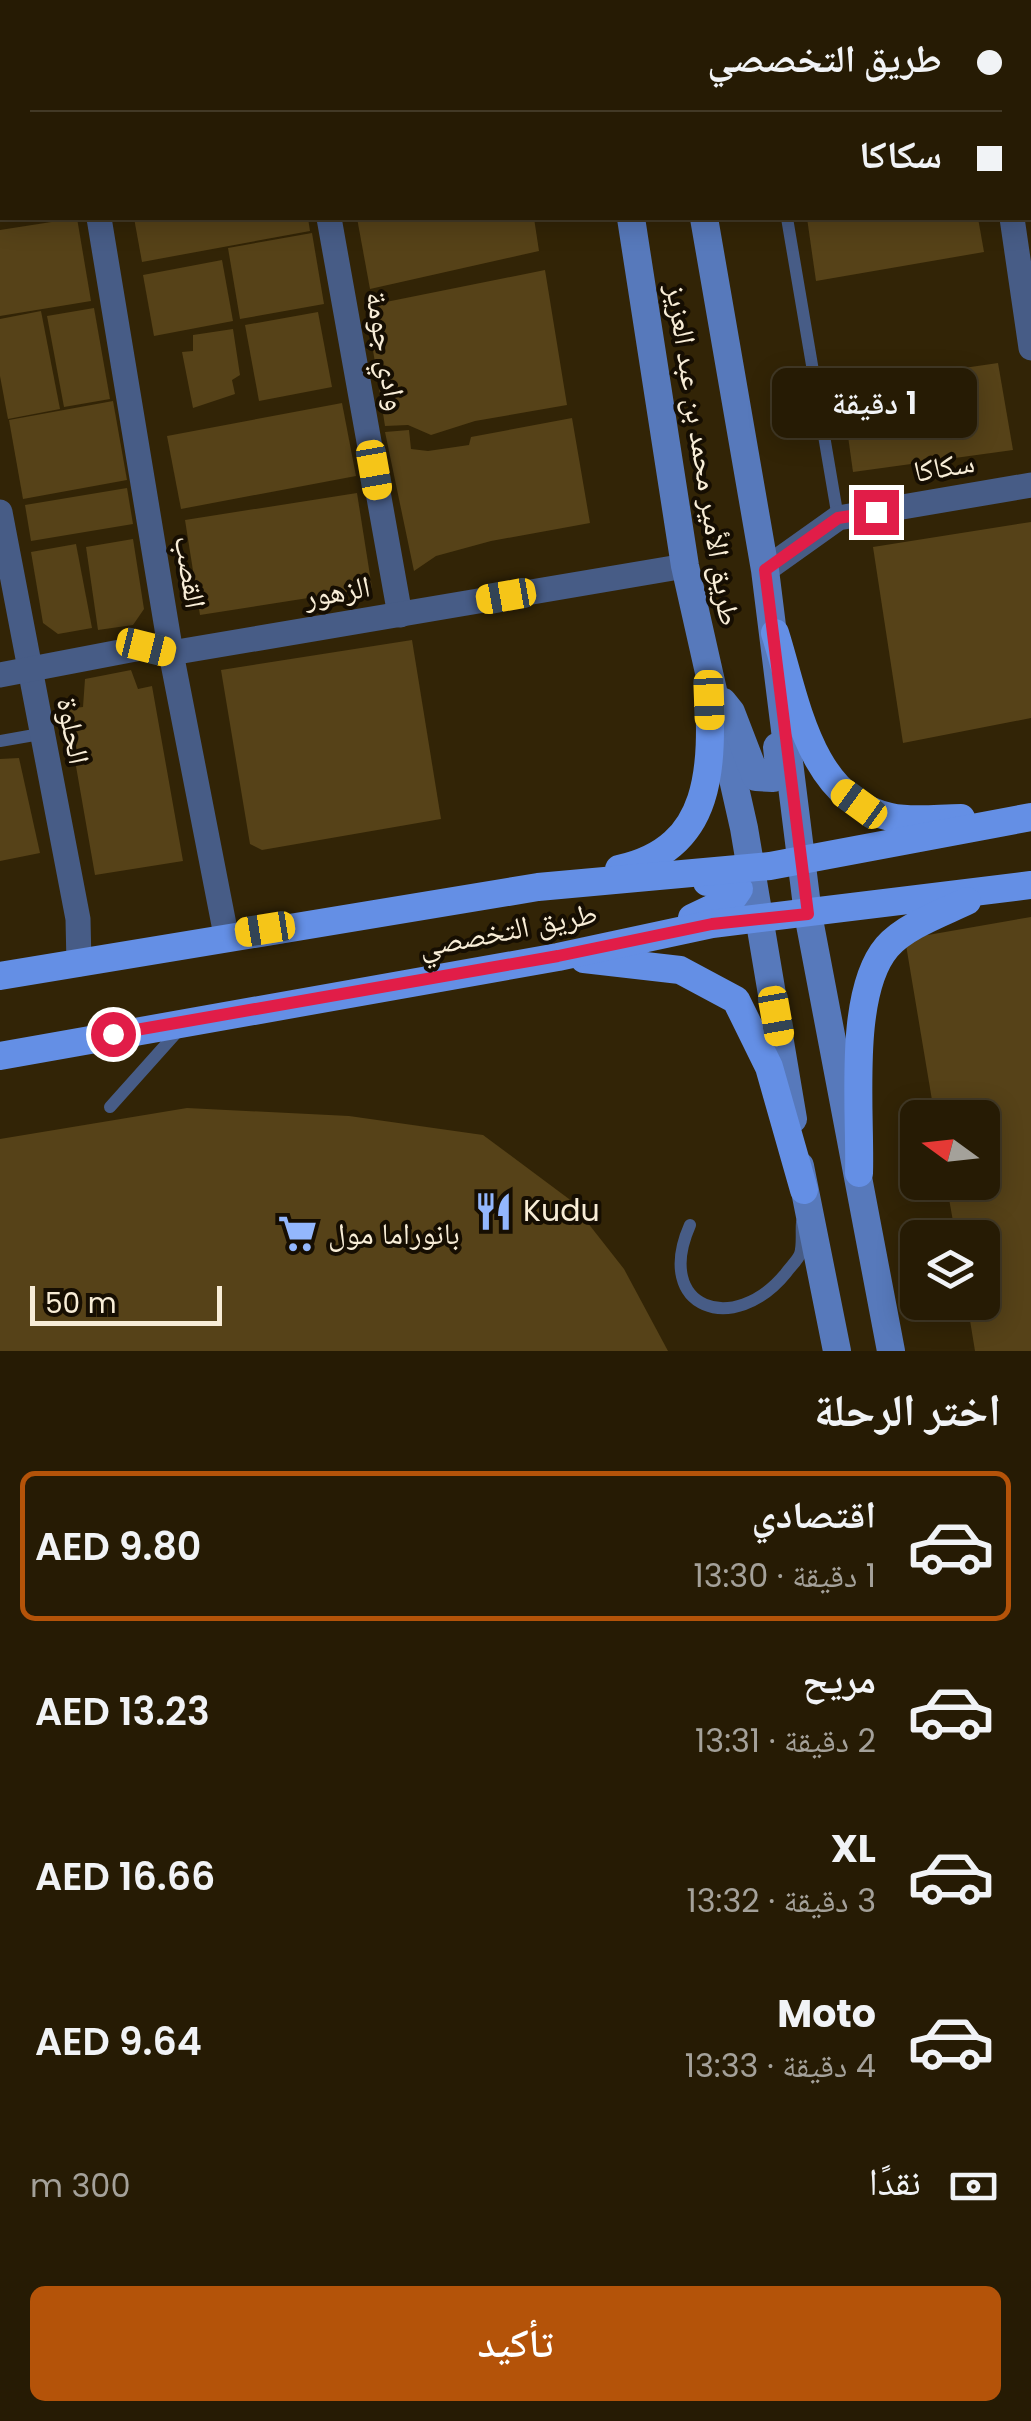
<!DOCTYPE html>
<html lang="ar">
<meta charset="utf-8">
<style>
:root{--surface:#261b04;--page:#2e240e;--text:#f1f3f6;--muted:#a4a19a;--line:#423926;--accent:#b45309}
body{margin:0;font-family:Poppins,"Noto Naskh Arabic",sans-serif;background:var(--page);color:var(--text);direction:rtl;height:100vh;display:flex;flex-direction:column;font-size:38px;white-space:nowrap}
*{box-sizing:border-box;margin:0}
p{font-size:32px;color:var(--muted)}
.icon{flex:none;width:55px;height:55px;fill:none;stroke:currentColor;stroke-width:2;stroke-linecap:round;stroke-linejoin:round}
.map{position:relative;height:1351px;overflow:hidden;direction:ltr}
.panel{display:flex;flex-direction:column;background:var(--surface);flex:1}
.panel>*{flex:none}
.hud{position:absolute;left:0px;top:0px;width:1032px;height:220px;box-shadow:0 5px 25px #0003,0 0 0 2px var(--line);direction:rtl;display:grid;align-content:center;height:220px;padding:0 30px;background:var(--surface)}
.needle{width:65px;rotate:285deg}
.buttons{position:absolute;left:900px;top:1100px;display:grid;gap:20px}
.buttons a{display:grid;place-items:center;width:100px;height:100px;border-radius:15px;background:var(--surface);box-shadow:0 5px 25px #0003,0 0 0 2px var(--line);font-size:50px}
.scale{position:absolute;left:30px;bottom:25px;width:192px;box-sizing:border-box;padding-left:10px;border:5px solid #f8edd7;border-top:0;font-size:28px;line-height:35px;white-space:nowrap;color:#f8edd7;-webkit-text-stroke:8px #160e02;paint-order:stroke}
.end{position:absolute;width:45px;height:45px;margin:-22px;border:12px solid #e11d48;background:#fff;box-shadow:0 0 0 5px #fff}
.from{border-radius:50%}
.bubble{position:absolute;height:70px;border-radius:15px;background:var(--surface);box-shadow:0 5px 25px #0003,0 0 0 2px var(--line);font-size:32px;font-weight:600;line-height:70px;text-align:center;direction:rtl}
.car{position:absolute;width:30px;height:60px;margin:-30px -15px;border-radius:12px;box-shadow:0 0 8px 2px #0007;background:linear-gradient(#f5c518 24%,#345 0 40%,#f5c518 0 76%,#345 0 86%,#f5c518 0)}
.hud b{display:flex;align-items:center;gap:35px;height:95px;font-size:38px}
.hud b+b{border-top:2px solid var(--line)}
.hud i{width:25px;height:25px;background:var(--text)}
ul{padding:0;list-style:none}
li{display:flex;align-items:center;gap:30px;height:150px;margin:0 20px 15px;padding:0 10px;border:5px solid transparent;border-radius:15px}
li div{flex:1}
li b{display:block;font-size:38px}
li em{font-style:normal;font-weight:600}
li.on{border-color:var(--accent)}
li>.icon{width:90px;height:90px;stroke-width:1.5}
h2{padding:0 30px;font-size:45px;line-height:120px}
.pay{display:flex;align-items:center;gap:25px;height:110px;padding:0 30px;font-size:38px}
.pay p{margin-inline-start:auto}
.action{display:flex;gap:20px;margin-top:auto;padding:20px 30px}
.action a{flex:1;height:115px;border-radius:15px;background:var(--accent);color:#fff;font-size:40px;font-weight:600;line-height:115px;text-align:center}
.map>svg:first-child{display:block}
.building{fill:#564218}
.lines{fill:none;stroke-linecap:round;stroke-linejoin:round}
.service{stroke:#475c86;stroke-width:12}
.minor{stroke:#475c86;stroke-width:25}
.secondary{stroke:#5779bb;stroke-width:28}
.primary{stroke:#648fe5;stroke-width:28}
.route{stroke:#e11d48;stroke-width:12}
.labels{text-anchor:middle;stroke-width:8;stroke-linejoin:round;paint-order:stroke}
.street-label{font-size:30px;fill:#f8edd7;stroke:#160e02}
.poi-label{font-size:30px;fill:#f8edd7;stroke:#160e02;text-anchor:start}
</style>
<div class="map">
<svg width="1031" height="1351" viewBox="0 0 1031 1351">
<rect width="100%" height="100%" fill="#322406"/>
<g class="building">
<path d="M77 218 91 301 0 316V230Z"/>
<path d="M134 218H308L310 231 142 262Z"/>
<path d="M357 218H534L539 251 370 289Z"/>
<path d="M807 218H978L984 252 816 281Z"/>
<path d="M312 233 324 304 240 319 228 248Z"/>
<path d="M222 260 233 321 154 336 143 275Z"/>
<path d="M545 270 567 405 475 421 431 435 408 425 385 426 366 306Z"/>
<path d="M94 308 110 399 64 407 47 316Z"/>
<path d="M41 311 60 409 8 419 0 376V319Z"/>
<path d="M318 312 332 387 259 401 245 325Z"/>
<path d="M233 329 240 375 232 380 235 394 193 408 182 352 193 351V335Z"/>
<path d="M998 363 1013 450 853 472 841 386Z"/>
<path d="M113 401 127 480 23 499 9 420Z"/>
<path d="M342 403 356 476 181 509 167 436Z"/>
<path d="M572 418 590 523 491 541 436 556 414 571 385 432 409 430 411 449 428 451 469 445 471 437Z"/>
<path d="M127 488 133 524 31 541 25 505Z"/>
<path d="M357 493 372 588 200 615 185 520Z"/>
<path d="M1031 522V718L903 743 873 547Z"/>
<path d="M133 539 144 609 133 625 98 630 86 547Z"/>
<path d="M76 544 92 628 58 634 43 623 31 552Z"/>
<path d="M412 640 441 819 262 850 250 844 221 670Z"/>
<path d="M131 670 138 689 152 686 183 861 95 875 66 709 83 707 85 679Z"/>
<path d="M19 758 40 853 0 861V759Z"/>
<path d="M1031 917V1351H975L967 1302H982V1238H956L946 1182H982V1118H935L905 939Z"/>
<path d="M187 1108 349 1116 483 1135 569 1199 624 1269 668 1351H0V1139Z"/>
</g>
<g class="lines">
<g class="service">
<path d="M750 0 751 2"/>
<path d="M787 218 838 518"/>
<path d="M0 741 40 734"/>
<path d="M110 1107 178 1031"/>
<path d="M690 1225C653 1309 734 1337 786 1273 790 1267 798 1260 800 1254 803 1245 801 1232 802 1222"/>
</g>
<g class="minor">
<path d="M63 0 64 2"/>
<path d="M981 0 982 2"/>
<path d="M99 218 171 653 226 935"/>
<path d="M329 218 400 615"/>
<path d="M1012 218 1031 348"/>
<path d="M0 512 78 919 79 964"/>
<path d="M765 570 838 518 1031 485"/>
<path d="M0 675 146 647 171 653 685 566"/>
</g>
<g class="secondary">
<path d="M598 0V2"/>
<path d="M666 0V2"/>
<path d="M631 218 685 566 744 828 793 1119"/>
<path d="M704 218 765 570 808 914 891 1351"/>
<path d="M723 702 731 712 756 777 773 778 779 766 777 747"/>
<path d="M800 1166 837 1351"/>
</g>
<g class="primary">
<path d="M775 633C796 699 809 799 890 817 912 822 939 818 961 818"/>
<path d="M619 869C715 848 712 765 709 686"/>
<path d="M692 918 732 899 739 889 731 880 707 882"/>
<path d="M584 959 680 970 736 1000 769 1067 804 1190"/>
<path d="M0 976 538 887 770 866 1031 817"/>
<path d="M0 1056 558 957 712 924 1031 885"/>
<path d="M859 1173C861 1113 847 994 887 947 905 926 942 913 967 901"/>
</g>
</g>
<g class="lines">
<path class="route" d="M113 1034 558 956 712 924 808 914 765 570 838 518 876 512"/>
</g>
<defs>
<symbol id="restaurant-bare" viewBox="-9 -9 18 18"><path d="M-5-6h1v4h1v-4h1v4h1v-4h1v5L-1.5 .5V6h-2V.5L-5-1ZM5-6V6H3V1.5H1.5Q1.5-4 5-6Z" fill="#93b7fd" stroke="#160e02" stroke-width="2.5" paint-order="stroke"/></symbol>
<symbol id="supermarket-bare" viewBox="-9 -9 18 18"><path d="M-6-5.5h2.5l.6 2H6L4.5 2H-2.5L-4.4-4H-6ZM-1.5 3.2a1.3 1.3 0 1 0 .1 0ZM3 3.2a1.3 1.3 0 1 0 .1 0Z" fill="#93b7fd" stroke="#160e02" stroke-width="2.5" paint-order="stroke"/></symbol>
</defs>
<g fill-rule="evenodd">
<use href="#restaurant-bare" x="466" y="1184" width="55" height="55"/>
<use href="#supermarket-bare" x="270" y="1206" width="55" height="55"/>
</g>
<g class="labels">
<g class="street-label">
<text transform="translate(386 351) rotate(80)" y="10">وادي جومة</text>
<text transform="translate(703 455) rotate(81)" y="10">طريق الأمير محمد بن عبد العزيز</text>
<text transform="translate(944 467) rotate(-10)" y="10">سكاكا</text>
<text transform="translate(190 572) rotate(81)" y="10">القصب</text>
<text transform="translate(337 592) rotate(-10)" y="10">الزهور</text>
<text transform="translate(73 731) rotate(79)" y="10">الحلوة</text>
<text transform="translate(508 930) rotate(-11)" y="10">طريق التخصصي</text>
</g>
<g class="poi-label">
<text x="523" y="1221">Kudu</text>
<text x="328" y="1244">بانوراما مول</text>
</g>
</g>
</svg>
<div class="buttons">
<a><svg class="needle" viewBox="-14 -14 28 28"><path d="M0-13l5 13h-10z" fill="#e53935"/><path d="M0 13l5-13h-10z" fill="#a4a19a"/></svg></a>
<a><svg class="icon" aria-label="layers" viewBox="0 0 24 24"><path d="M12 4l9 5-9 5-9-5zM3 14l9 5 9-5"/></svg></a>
</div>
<div class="scale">50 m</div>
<i class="end from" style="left:113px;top:1034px"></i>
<i class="end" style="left:876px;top:512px"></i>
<div class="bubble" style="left:772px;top:368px;width:205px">1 دقيقة</div>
<i class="car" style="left:374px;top:470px;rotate:170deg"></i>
<i class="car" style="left:506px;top:596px;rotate:260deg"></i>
<i class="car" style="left:146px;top:647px;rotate:104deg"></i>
<i class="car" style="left:709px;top:700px;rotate:178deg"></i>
<i class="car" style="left:859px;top:804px;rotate:306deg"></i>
<i class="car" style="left:265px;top:929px;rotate:261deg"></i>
<i class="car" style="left:776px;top:1016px;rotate:170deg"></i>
<div class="hud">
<b><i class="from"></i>طريق التخصصي</b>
<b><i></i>سكاكا</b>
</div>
</div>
<section class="panel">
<h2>اختر الرحلة</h2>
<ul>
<li class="on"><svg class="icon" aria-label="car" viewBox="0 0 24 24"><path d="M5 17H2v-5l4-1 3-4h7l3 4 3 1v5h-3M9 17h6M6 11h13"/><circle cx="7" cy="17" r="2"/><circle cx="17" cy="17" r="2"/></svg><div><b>اقتصادي</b><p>1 دقيقة · 13:30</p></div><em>AED 9.80</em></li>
<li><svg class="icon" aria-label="car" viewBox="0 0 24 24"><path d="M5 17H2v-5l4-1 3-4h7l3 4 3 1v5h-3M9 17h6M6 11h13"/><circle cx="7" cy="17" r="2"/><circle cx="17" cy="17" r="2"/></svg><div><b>مريح</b><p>2 دقيقة · 13:31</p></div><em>AED 13.23</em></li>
<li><svg class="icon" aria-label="car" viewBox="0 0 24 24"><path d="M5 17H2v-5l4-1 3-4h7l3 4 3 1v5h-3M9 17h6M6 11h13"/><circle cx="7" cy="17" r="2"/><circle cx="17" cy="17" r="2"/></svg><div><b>XL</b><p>3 دقيقة · 13:32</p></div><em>AED 16.66</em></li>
<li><svg class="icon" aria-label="car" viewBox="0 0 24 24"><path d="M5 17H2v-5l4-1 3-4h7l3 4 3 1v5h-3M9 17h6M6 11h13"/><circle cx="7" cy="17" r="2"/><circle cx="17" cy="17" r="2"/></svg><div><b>Moto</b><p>4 دقيقة · 13:33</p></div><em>AED 9.64</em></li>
</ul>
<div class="pay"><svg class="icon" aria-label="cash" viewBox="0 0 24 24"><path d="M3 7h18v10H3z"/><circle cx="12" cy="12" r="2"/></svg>نقدًا<p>300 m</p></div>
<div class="action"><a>تأكيد</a></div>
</section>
